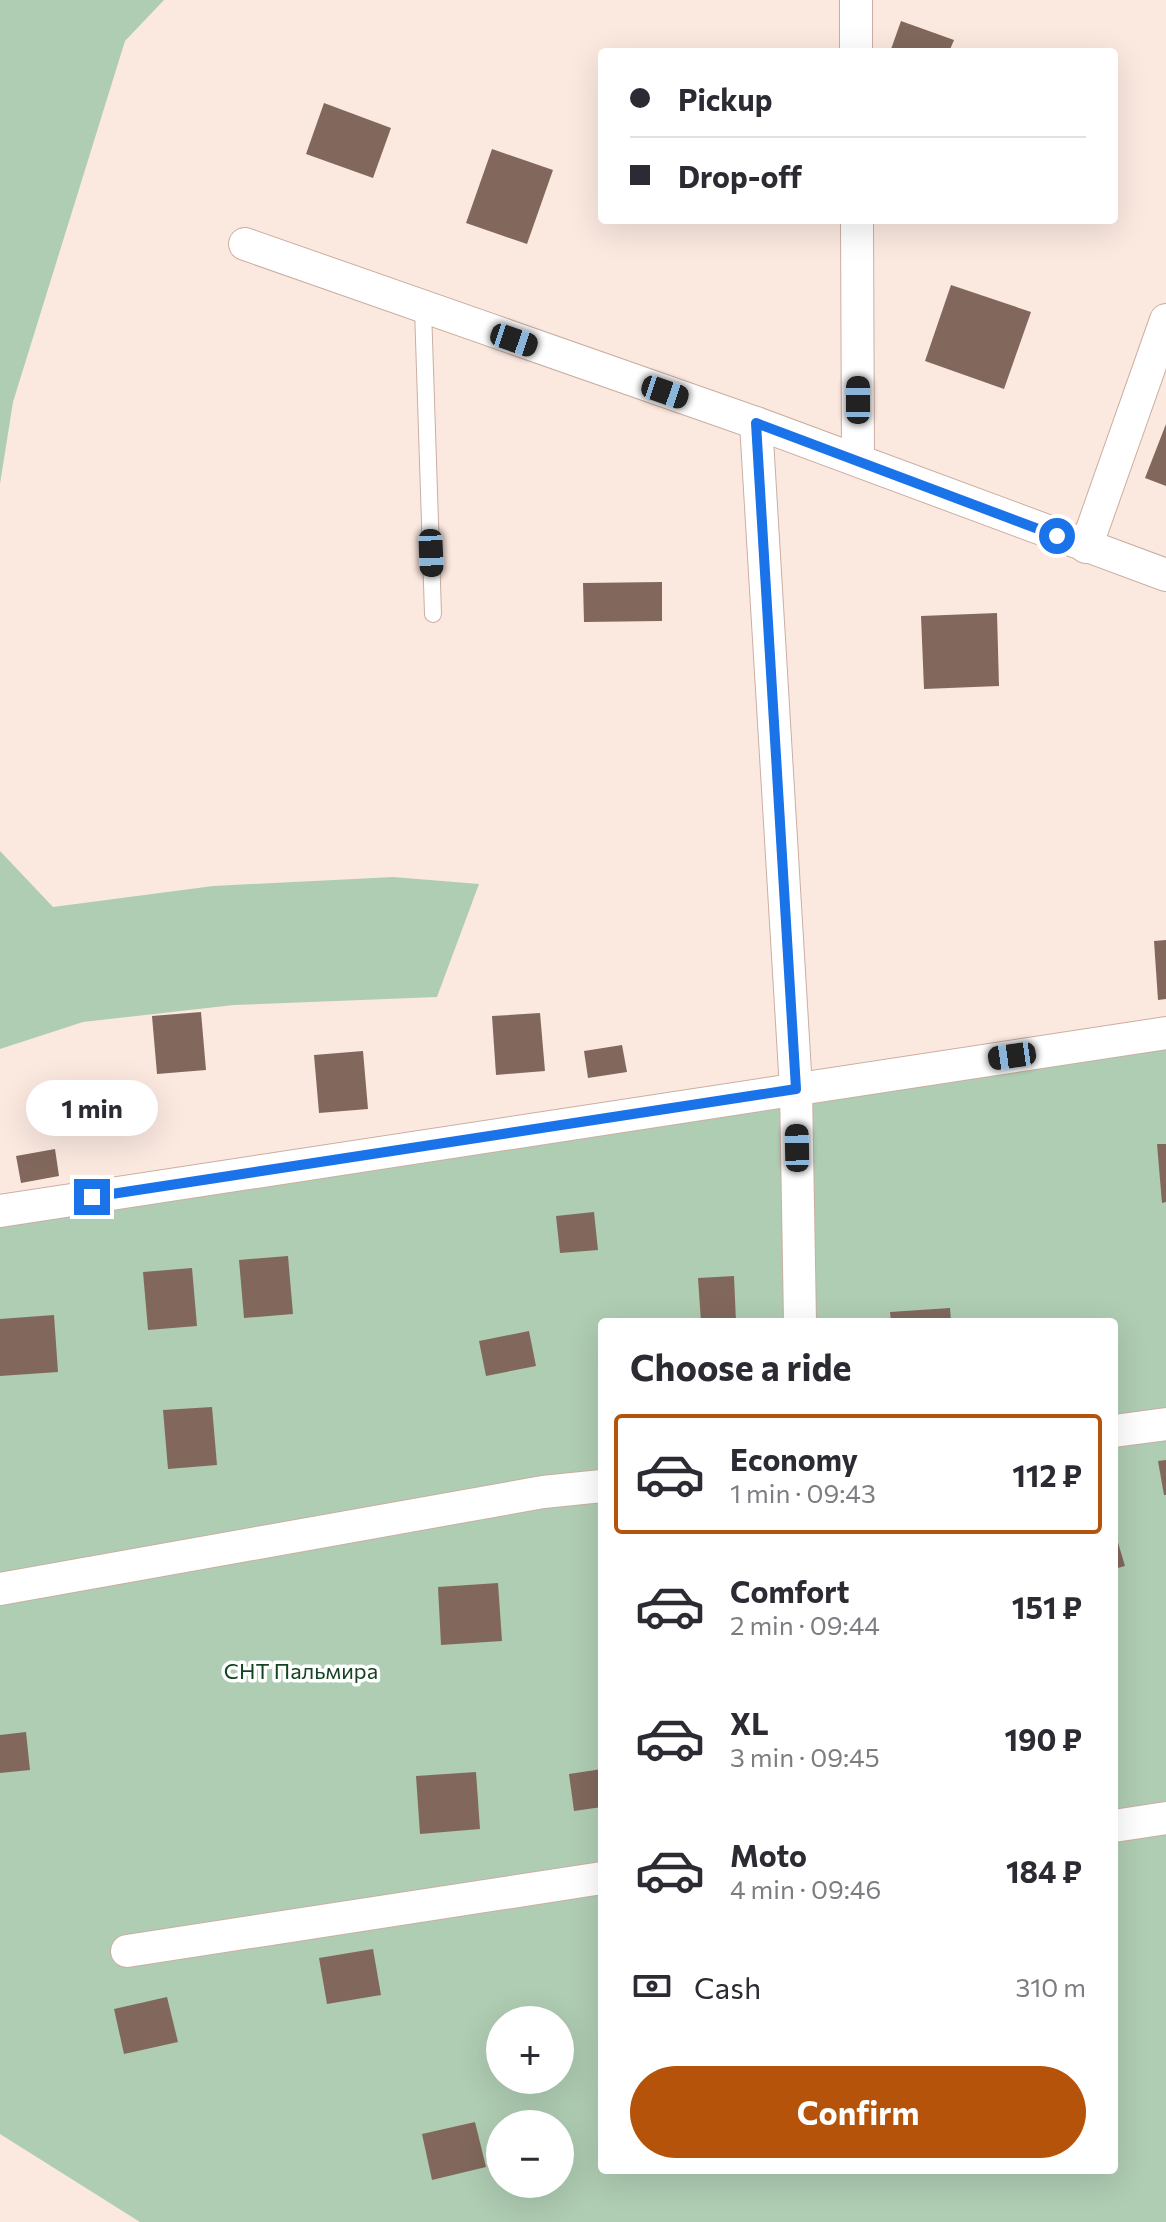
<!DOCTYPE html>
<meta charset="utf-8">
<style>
:root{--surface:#fff;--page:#f2f2f3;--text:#2b2b33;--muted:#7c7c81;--line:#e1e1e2;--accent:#b45309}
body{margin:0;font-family:Commissioner,sans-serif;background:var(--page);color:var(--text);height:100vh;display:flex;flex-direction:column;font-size:30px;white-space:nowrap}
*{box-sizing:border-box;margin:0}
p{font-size:26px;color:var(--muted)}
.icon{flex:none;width:44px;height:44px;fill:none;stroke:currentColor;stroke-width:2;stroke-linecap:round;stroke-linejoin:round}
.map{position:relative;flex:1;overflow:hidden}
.drawer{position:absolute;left:598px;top:1318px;width:520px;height:856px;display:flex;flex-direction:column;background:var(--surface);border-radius:8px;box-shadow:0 8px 32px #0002}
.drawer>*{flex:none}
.hud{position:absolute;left:598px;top:48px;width:520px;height:176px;border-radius:8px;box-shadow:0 8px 32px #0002;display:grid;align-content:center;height:176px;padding:0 32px;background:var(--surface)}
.fabs{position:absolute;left:486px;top:2006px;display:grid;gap:16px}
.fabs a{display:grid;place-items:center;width:88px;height:88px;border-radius:50%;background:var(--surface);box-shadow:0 8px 32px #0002;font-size:40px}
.end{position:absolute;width:36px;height:36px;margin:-18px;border:10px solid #1a73e8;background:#fff;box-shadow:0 0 0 4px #fff}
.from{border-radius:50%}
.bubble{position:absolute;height:56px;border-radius:28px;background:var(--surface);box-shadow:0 8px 32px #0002;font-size:26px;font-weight:700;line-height:56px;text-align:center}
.car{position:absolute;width:24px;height:48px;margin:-24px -12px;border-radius:10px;box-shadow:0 0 6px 2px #0007;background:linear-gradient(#222 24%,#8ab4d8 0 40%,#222 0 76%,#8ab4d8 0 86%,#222 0)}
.hud b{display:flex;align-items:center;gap:28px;height:76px;font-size:30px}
.hud b+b{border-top:2px solid var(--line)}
.hud i{width:20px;height:20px;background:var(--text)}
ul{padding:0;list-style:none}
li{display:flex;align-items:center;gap:24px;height:120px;margin:0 16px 12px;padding:0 16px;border:4px solid transparent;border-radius:8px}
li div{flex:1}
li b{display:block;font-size:30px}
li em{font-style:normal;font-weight:700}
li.current{border-color:var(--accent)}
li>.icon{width:72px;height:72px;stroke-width:1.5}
h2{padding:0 32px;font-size:36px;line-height:96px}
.pay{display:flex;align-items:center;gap:20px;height:88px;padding:0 32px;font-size:30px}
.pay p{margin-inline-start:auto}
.primary-button{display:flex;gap:16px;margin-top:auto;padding:16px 32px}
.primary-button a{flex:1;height:92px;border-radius:48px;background:var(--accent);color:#fff;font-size:32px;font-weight:700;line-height:92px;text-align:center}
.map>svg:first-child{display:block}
.green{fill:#afcdb3;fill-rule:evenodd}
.building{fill:#82685c}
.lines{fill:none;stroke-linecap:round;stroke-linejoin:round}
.lane-casing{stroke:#cbaea1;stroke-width:18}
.street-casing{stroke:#cbaea1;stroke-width:34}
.lane{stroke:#fff;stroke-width:16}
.street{stroke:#fff;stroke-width:32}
.route{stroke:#1a73e8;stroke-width:10}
.labels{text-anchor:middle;stroke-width:7;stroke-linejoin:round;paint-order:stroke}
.park-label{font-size:22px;fill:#144421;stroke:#fff}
</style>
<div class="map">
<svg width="1166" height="2222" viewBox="0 0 1166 2222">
<rect width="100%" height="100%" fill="#fbe9e0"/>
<g class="green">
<path d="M0 0H164L125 41 13 402 0 484Z"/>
<path d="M0 851 53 907 213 886 393 877 479 884 437 997 234 1005 83 1022 0 1049Z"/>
<path d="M1166 1048V2222H140L0 2134V1218ZM602 1322H1114V2170H602ZM500 2020H560V2080H500ZM500 2124H560V2184H500Z"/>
</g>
<g class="building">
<path d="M901 21 954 40 949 52H890Z"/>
<path d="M324 103 391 128 373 178 306 154Z"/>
<path d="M492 149 553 170 527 244 466 223Z"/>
<path d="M951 285 1031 312 1004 389 925 361Z"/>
<path d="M1166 424V486L1145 478Z"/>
<path d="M662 582V621L584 622 583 583Z"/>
<path d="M997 613 999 686 924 689 921 616Z"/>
<path d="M1166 940V999L1158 1000 1154 941Z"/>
<path d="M201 1012 206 1070 157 1074 152 1016Z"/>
<path d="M540 1013 545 1071 496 1075 492 1016Z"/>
<path d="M622 1045 627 1072 588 1078 584 1051Z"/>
<path d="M363 1051 368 1109 319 1113 314 1055Z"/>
<path d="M1157 1144H1166V1202L1162 1203Z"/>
<path d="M55 1149 59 1176 21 1183 16 1156Z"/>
<path d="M594 1212 598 1250 560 1253 556 1216Z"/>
<path d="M288 1256 293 1314 244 1318 239 1260Z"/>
<path d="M192 1268 197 1326 148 1330 143 1272Z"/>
<path d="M734 1276 736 1322H701L698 1278Z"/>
<path d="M950 1308 951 1322H891L890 1312Z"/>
<path d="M54 1315 58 1372 0 1376V1319Z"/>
<path d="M529 1331 536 1366 486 1376 479 1341Z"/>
<path d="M212 1407 217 1465 168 1469 163 1410Z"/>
<path d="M1166 1460V1495H1164L1158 1461Z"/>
<path d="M1114 1529 1125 1566 1114 1569Z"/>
<path d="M498 1583 502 1641 441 1645 438 1587Z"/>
<path d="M26 1732 30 1770 0 1773V1735Z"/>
<path d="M602 1769V1807L574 1811 569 1774Z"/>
<path d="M476 1772 480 1829 420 1834 416 1776Z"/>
<path d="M373 1949 381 1995 327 2004 319 1958Z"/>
<path d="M167 1997 178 2042 124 2054 114 2009Z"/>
<path d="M475 2122 486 2167 432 2180 422 2134Z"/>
</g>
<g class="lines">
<defs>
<path id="lane" d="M423 309 433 614"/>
<g id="street">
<path d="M856 0V52"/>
<path d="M857 220 858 460"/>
<path d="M245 244 756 423 1166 575"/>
<path d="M756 423 796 1089 800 1322"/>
<path d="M1086 547 1166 320"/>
<path d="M0 1211 1166 1033"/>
<path d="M1114 1431 1166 1424"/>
<path d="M0 1589 543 1492 602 1486"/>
<path d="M1114 1826 1166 1818"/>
<path d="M127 1951 602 1878"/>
</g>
</defs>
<use href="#lane" class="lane-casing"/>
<use href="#street" class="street-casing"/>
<use href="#lane" class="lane"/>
<use href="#street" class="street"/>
</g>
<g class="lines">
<path class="route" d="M92 1197 796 1089 756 423 1057 536"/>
</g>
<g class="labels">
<g class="park-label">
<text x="301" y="1679">СНТ Пальмира</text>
</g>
</g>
</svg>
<div class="fabs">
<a>+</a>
<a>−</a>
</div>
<i class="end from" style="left:1057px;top:536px"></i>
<i class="end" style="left:92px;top:1197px"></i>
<div class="bubble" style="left:26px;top:1080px;width:132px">1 min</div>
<i class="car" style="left:514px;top:340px;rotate:109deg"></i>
<i class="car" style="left:665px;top:392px;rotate:109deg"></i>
<i class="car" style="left:858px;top:400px;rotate:0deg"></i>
<i class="car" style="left:431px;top:553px;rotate:178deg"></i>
<i class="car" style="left:1012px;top:1056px;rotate:262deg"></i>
<i class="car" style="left:797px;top:1148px;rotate:359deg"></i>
<div class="hud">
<b><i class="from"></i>Pickup</b>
<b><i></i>Drop-off</b>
</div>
<section class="drawer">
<h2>Choose a ride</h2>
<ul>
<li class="current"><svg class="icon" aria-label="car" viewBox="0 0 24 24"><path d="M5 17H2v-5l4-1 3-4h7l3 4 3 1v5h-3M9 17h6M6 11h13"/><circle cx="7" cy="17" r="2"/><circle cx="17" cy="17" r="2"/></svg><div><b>Economy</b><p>1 min · 09:43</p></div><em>112 ₽</em></li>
<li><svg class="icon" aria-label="car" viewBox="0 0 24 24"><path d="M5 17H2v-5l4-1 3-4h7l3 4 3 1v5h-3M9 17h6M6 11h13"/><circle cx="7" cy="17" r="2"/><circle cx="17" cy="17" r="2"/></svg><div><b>Comfort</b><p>2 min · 09:44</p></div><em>151 ₽</em></li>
<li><svg class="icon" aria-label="car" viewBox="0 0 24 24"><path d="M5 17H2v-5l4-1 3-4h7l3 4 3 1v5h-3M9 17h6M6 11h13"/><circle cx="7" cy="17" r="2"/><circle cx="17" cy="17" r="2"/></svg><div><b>XL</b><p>3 min · 09:45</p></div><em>190 ₽</em></li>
<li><svg class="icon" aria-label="car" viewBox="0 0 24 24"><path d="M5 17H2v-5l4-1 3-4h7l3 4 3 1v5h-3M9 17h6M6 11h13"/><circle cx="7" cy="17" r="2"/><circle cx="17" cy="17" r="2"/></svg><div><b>Moto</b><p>4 min · 09:46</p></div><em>184 ₽</em></li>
</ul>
<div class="pay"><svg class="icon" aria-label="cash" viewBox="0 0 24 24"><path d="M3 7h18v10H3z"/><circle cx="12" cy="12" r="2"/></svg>Cash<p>310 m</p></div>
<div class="primary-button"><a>Confirm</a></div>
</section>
</div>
